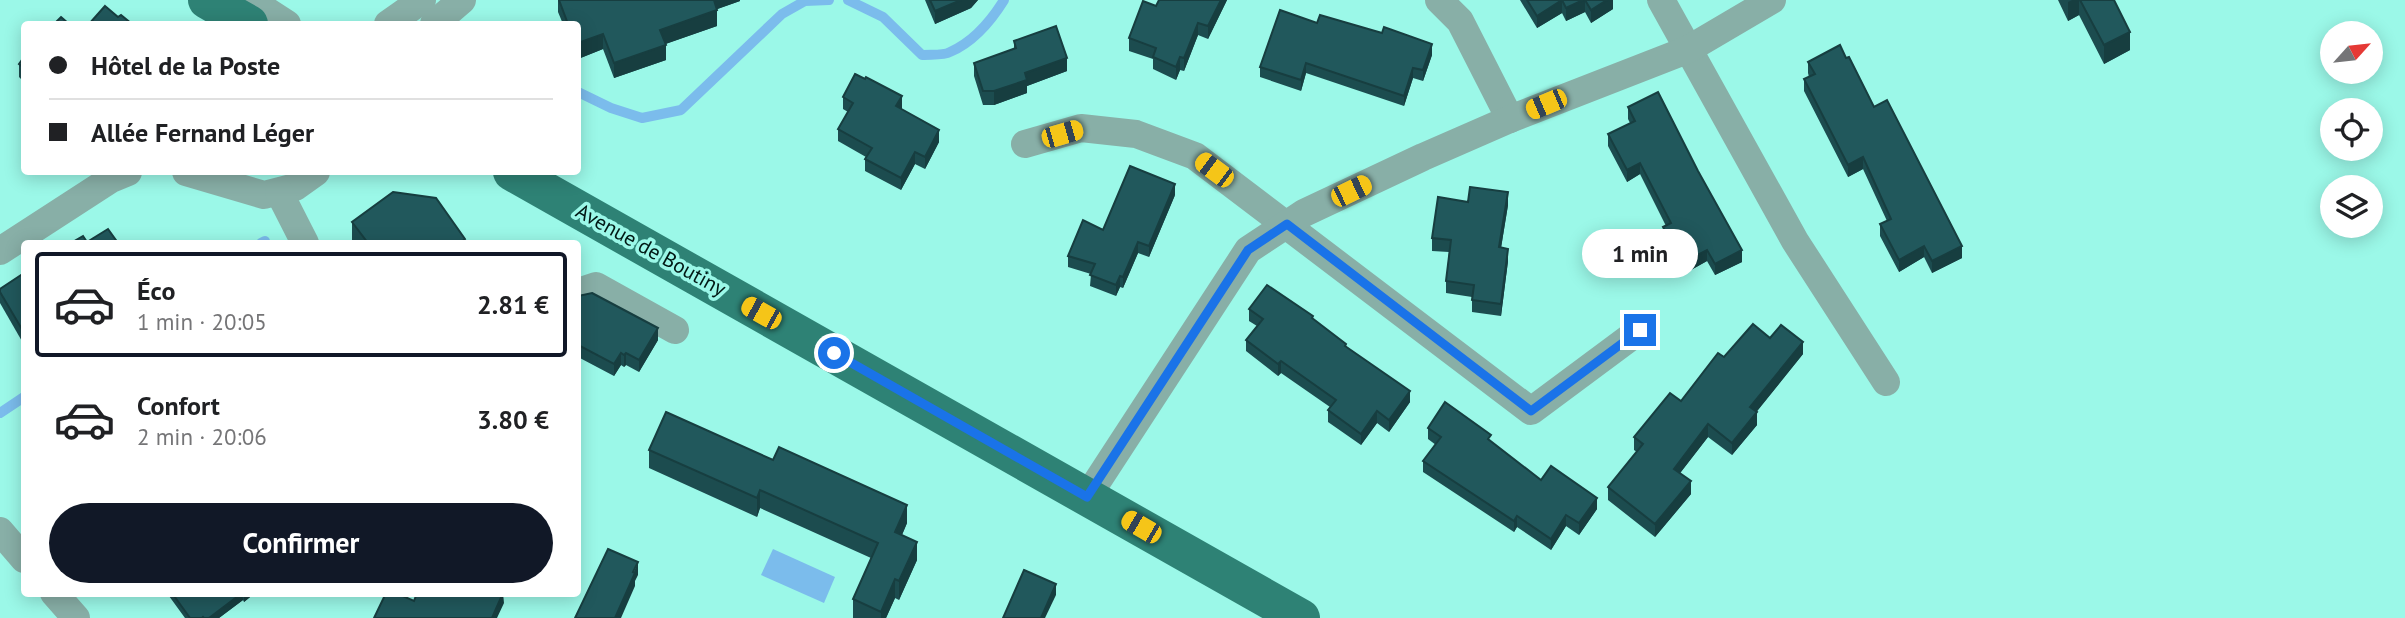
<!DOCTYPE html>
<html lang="fr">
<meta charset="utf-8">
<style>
:root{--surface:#fff;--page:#f6f6f6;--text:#202124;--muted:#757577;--line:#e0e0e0;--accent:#111827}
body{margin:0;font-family:"PT Sans",sans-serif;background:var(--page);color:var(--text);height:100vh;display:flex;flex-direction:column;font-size:26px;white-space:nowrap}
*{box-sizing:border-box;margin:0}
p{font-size:23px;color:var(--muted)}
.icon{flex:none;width:38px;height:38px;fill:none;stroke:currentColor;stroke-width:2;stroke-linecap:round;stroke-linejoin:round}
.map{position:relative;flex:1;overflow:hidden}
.details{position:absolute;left:21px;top:240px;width:560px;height:357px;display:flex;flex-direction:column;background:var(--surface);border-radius:7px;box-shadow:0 4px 18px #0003}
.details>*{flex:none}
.banner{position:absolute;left:21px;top:21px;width:560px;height:154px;border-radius:7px;box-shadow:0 4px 18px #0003;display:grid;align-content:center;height:154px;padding:0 28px;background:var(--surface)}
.needle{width:46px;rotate:63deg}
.controls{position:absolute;left:2320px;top:21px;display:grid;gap:14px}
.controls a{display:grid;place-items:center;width:63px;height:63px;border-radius:50%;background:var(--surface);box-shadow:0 4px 18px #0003;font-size:35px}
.end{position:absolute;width:32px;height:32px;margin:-16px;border:9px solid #1a73e8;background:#fff;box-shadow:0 0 0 4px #fff}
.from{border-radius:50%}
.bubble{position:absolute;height:49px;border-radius:24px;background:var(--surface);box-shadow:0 4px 18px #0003;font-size:23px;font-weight:800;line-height:49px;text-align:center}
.car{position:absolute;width:21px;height:42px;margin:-21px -10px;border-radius:9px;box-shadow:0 0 5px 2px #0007;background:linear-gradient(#f5c518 24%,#345 0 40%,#f5c518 0 76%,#345 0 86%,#f5c518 0)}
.banner b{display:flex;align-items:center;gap:24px;height:66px;font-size:26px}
.banner b+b{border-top:2px solid var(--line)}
.banner i{width:18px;height:18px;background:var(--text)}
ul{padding:12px 0 0;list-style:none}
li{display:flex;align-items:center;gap:21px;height:105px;margin:0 14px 10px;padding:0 14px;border:4px solid transparent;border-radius:7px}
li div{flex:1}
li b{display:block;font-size:26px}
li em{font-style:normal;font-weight:800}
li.selected{border-color:var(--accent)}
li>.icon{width:63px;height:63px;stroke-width:1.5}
.button{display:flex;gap:14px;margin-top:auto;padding:14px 28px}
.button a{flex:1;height:80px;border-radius:42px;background:var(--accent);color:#fff;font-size:28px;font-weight:800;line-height:80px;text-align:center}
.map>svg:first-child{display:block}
.water{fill:#7bbcec}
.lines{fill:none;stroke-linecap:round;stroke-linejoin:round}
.stream{stroke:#7bbcec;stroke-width:10}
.street{stroke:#88afa7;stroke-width:28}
.primary{stroke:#2e8275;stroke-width:38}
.wall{fill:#1c4c4f}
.shaded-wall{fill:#173e40}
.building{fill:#21585c;stroke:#173e40;stroke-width:2}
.route{stroke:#1a73e8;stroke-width:9}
.labels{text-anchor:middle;stroke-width:7;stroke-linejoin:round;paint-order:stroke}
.street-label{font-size:21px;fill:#001814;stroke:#9bf8e8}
</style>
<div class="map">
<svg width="2405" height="618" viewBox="0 0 2405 618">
<rect width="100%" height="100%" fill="#9bf8e8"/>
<path class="water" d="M773 549 835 577 824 603 761 575Z"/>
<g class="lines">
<g class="stream">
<path d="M848 0 883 17 922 55C930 54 943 56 950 52 973 42 991 21 1004 0"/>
<path d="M578 92 611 108 642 118 681 110 782 14 805 1 829 0"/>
<path d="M261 243 265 241"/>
<path d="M0 413 24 397"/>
</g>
<g class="street">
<path d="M250 0 287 24"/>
<path d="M1439 0 1460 21 1510 119"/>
<path d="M1661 0 1795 241 1886 382"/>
<path d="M388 24 422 0"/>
<path d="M434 24 462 0"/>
<path d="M1025 144 1081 128 1136 134 1195 156 1531 411 1640 330"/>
<path d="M186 172 264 195 295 187 316 172"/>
<path d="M279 192 305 243"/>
<path d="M0 251 111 179 128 172"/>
<path d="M578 292 596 286 675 330"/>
<path d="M1087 497 1248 250 1304 213 1423 157 1510 119 1687 50 1772 0"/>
<path d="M0 531 24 559"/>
<path d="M54 593 76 618"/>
</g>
<g class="primary">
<path d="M207 0 249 24"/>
<path d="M512 172 1301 618"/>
</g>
</g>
<g class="wall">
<path d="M558 0H740V1L717 9V26L665 44 666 60 614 78 603 49 578 59V24H563L558 12Z"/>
<path d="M925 0H978L971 8 935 24Z"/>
<path d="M1159 0H1227L1208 39 1198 35 1184 71 1180 70 1176 80 1153 69V59L1129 51V38L1156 6Z"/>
<path d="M1520 0H1613V9L1591 23 1585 12 1566 21 1562 13 1537 28Z"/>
<path d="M2058 0H2114L2130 50 2104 64 2079 15 2068 21Z"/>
<path d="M1317 23 1432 55 1423 81 1413 78 1404 106 1306 73 1301 91 1260 77V67Z"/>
<path d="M1014 41 1067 71 1027 86V93L994 105H983L974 76V63L1014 49Z"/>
<path d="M24 57V82L19 77V64Z"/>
<path d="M1808 62 1874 107 1962 258 1932 273 1924 257 1899 272 1880 236V224L1887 221 1863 169 1848 177 1804 91V79L1809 77 1808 73Z"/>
<path d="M843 97 902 108V109L939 142 925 169 915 164 901 190 865 171V159L866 157 838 141V129L848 112 843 109Z"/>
<path d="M1628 107 1742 262 1715 275 1707 261 1682 275 1663 238V227L1666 226 1640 174 1627 182 1608 146V134L1630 123 1628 119Z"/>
<path d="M1175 195 1149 257 1138 253 1123 288 1120 287 1116 296 1090 286 1091 274 1068 267V256L1103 230Z"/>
<path d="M1468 202 1508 205 1501 248 1508 261 1501 316 1472 312V297L1446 293V281L1449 252 1432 251V238Z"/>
<path d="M352 222 465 243H355L352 240Z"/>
<path d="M24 273 23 343 0 303V289Z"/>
<path d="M578 296 658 340 639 372 626 365 624 367 621 365 614 376 578 357Z"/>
<path d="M1249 309 1313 319 1346 346 1410 402 1389 432 1377 423 1361 445 1328 422V410L1330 407 1281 373 1278 376 1246 351V340L1257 326 1249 321Z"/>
<path d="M1770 338 1803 354 1756 412 1757 425 1732 455 1708 437 1680 473 1691 494 1655 537 1608 500V487L1637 452 1634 450V437L1681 401 1724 357Z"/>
<path d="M1428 428 1491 442 1541 480 1597 509 1579 535 1566 526 1551 550 1517 527 1514 532 1423 472V461L1436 445 1428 439Z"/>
<path d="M649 450 907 523 902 535 917 560 899 600 895 598 886 618H853V599L871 558 760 508 757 517 649 468Z"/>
<path d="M169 593H255L244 602 243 600 219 618H185L169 596Z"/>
</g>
<g class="shaded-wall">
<path d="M712 0H740V1L712 11Z"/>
<path d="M961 0H978L971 8 935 24V11Z"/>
<path d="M1221 0H1227L1208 39V26Z"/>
<path d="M1562 0V13L1537 28V16Z"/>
<path d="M1583 0H1585V12L1566 21V8Z"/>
<path d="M1607 0H1613V9L1591 23V10Z"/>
<path d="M2072 0H2079V15L2068 21V2Z"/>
<path d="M717 10V26L660 46V30Z"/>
<path d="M1198 23V35L1184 71V58Z"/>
<path d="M2130 32V50L2104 64V45Z"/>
<path d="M603 34V49L578 59V43Z"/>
<path d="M1432 44V55L1423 81V70Z"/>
<path d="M666 45V60L614 78V63Z"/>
<path d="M1180 57V70L1176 80V67Z"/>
<path d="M1067 58V71L1027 86V93L994 105V91L1025 73Z"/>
<path d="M1306 63V73L1301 91V80Z"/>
<path d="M1413 68V78L1404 106V96Z"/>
<path d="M902 96V108L896 119V106Z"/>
<path d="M939 130V142L925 169V157Z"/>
<path d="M915 152V164L901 190V178Z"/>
<path d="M1863 157V169L1848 177V165Z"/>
<path d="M1640 163V174L1627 182V170Z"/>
<path d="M1175 184V195L1149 257V246Z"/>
<path d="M1508 192V205L1499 260V247Z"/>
<path d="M1138 242V253L1123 288V277Z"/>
<path d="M1924 246V257L1899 272V260Z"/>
<path d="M1962 246V258L1932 273V261Z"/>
<path d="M1508 249V261L1501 316V304Z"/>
<path d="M1707 250V261L1682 275V263Z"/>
<path d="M1742 250V262L1715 275V264Z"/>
<path d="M1120 276V287L1116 296V285Z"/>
<path d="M658 328V340L639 372V360Z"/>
<path d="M24 330V342L23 343V331Z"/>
<path d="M1803 342V354L1750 420V407Z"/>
<path d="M621 353V365L614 376V364Z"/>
<path d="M626 353V365L624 367V355Z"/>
<path d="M1281 361V373L1278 376V364Z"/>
<path d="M1410 391V402L1389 432V420Z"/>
<path d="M1377 411V423L1361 445V434Z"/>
<path d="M1757 412V425L1732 455V443Z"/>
<path d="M1708 424V437L1674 481V469Z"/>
<path d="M1691 481V494L1655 537V524Z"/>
<path d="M760 490V508L757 517V498Z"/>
<path d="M1597 498V509L1579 535V523Z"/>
<path d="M907 505V523L895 551V532Z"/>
<path d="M1566 515V526L1551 550V539Z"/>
<path d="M1517 516V527L1514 532V521Z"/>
<path d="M917 542V560L899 600V581Z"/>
<path d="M638 562V575L635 581V586L621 618H615Z"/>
<path d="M895 579V598L886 618H881V612Z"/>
<path d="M1056 584V595L1045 618H1041Z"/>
<path d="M242 593 243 600 219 618H209Z"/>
<path d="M245 593H255L244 602V595Z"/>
<path d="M503 593 504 603 497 618H492Z"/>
</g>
<g class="building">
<path d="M559 0H714L717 10 660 30 666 45 614 63 603 34 578 43V24H568Z"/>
<path d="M930 0H961L935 11Z"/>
<path d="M1159 0H1221L1208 26 1198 23 1184 58 1180 57 1176 67 1153 57 1156 48 1129 38 1143 1 1156 6Z"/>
<path d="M1527 0H1583L1566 8 1562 0 1537 16Z"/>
<path d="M1585 0H1607L1591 10Z"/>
<path d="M2080 0H2114L2130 32 2104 45Z"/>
<path d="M105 6 118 17 121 15 132 24H89Z"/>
<path d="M1280 10 1317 23 1320 15 1382 33 1384 27 1432 44 1423 70 1413 68 1404 96 1306 63 1301 80 1260 67Z"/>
<path d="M61 17 69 24H54Z"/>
<path d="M1056 26 1067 58 1025 73 1027 80 994 91H983L974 63 1016 48 1014 41Z"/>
<path d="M1840 45 1846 58 1849 57 1874 107 1887 100 1962 246 1932 261 1924 246 1899 260 1880 224 1891 219 1863 157 1848 165 1804 79 1815 74 1808 62Z"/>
<path d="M24 57V68L19 64Z"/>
<path d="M855 74 865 79 866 77 902 96 896 106 939 130 925 157 915 152 901 178 865 159 872 148 838 129 853 103 843 97Z"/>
<path d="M1658 92 1698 171 1742 250 1715 264 1707 250 1682 263 1663 227 1671 223 1640 163 1627 170 1608 134 1635 121 1628 107Z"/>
<path d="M1130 166 1175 184 1149 246 1138 242 1123 277 1120 276 1116 285 1090 275 1095 264 1068 256 1083 220 1103 230Z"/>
<path d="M1470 187 1508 192 1499 247 1508 249 1501 304 1472 300 1474 285 1446 281 1451 240 1432 238 1438 197 1468 202Z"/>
<path d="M393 192 436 198 465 239 460 243H368L352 222Z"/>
<path d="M108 229 118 243H71L83 236 87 242Z"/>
<path d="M24 273V330L23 331 0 292V289Z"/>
<path d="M1267 285 1313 316 1312 318 1346 344 1345 346 1410 391 1389 420 1377 411 1361 434 1328 410 1336 400 1281 361 1278 364 1246 340 1263 319 1249 309Z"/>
<path d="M592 293 658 328 639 360 626 353 624 355 621 353 614 364 578 345V296Z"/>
<path d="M1753 324 1770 338 1781 325 1803 342 1750 407 1757 412 1732 443 1708 424 1674 469 1691 481 1655 524 1608 487 1643 444 1634 437 1670 393 1681 401 1718 353 1724 357Z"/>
<path d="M1445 402 1491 435 1488 439 1541 480 1551 466 1597 498 1579 523 1566 515 1551 539 1517 516 1514 521 1423 461 1441 437 1428 428Z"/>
<path d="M666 412 773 460 779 447 907 505 895 532 917 542 899 581 895 579 881 612 853 599 878 543 760 490 757 498 649 450Z"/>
<path d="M608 549 638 562 633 572 635 573 615 618H575Z"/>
<path d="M1024 570 1056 584 1041 618H1003Z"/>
<path d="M172 593H242L209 618H204L203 617 202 618H190Z"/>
<path d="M386 593H396L414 601 417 593H503L492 618H374Z"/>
</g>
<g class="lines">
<path class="route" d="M834 353 1087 497 1248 250 1287 224 1531 411 1640 330"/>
</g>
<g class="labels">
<g class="street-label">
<text transform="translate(651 250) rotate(29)" y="7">Avenue de Boutiny</text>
</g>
</g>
</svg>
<div class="controls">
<a><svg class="needle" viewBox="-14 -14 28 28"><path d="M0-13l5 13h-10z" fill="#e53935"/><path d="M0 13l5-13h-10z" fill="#757577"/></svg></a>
<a><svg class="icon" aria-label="locate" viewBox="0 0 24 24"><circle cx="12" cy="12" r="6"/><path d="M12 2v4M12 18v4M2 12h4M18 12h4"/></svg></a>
<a><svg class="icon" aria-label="layers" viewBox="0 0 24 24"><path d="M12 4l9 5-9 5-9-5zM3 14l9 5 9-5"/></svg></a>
</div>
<i class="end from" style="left:834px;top:353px"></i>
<i class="end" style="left:1640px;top:330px"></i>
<div class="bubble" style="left:1582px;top:229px;width:116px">1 min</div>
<i class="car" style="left:1546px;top:104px;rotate:247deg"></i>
<i class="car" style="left:1062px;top:134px;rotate:74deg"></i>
<i class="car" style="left:1214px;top:170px;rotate:307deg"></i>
<i class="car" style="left:1351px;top:191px;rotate:64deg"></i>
<i class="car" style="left:761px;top:313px;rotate:299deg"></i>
<i class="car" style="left:1141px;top:527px;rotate:300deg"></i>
<div class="banner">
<b><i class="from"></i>Hôtel de la Poste</b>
<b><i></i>Allée Fernand Léger</b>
</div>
<section class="details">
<ul>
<li class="selected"><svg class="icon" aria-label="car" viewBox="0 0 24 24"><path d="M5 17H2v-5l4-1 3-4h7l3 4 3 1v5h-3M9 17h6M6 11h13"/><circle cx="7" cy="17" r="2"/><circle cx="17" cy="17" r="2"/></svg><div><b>Éco</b><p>1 min · 20:05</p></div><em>2.81 €</em></li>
<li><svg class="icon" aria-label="car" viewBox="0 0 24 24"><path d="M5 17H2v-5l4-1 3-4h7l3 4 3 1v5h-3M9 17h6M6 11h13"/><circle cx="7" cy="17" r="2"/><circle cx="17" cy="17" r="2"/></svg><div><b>Confort</b><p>2 min · 20:06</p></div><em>3.80 €</em></li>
</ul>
<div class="button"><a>Confirmer</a></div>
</section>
</div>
